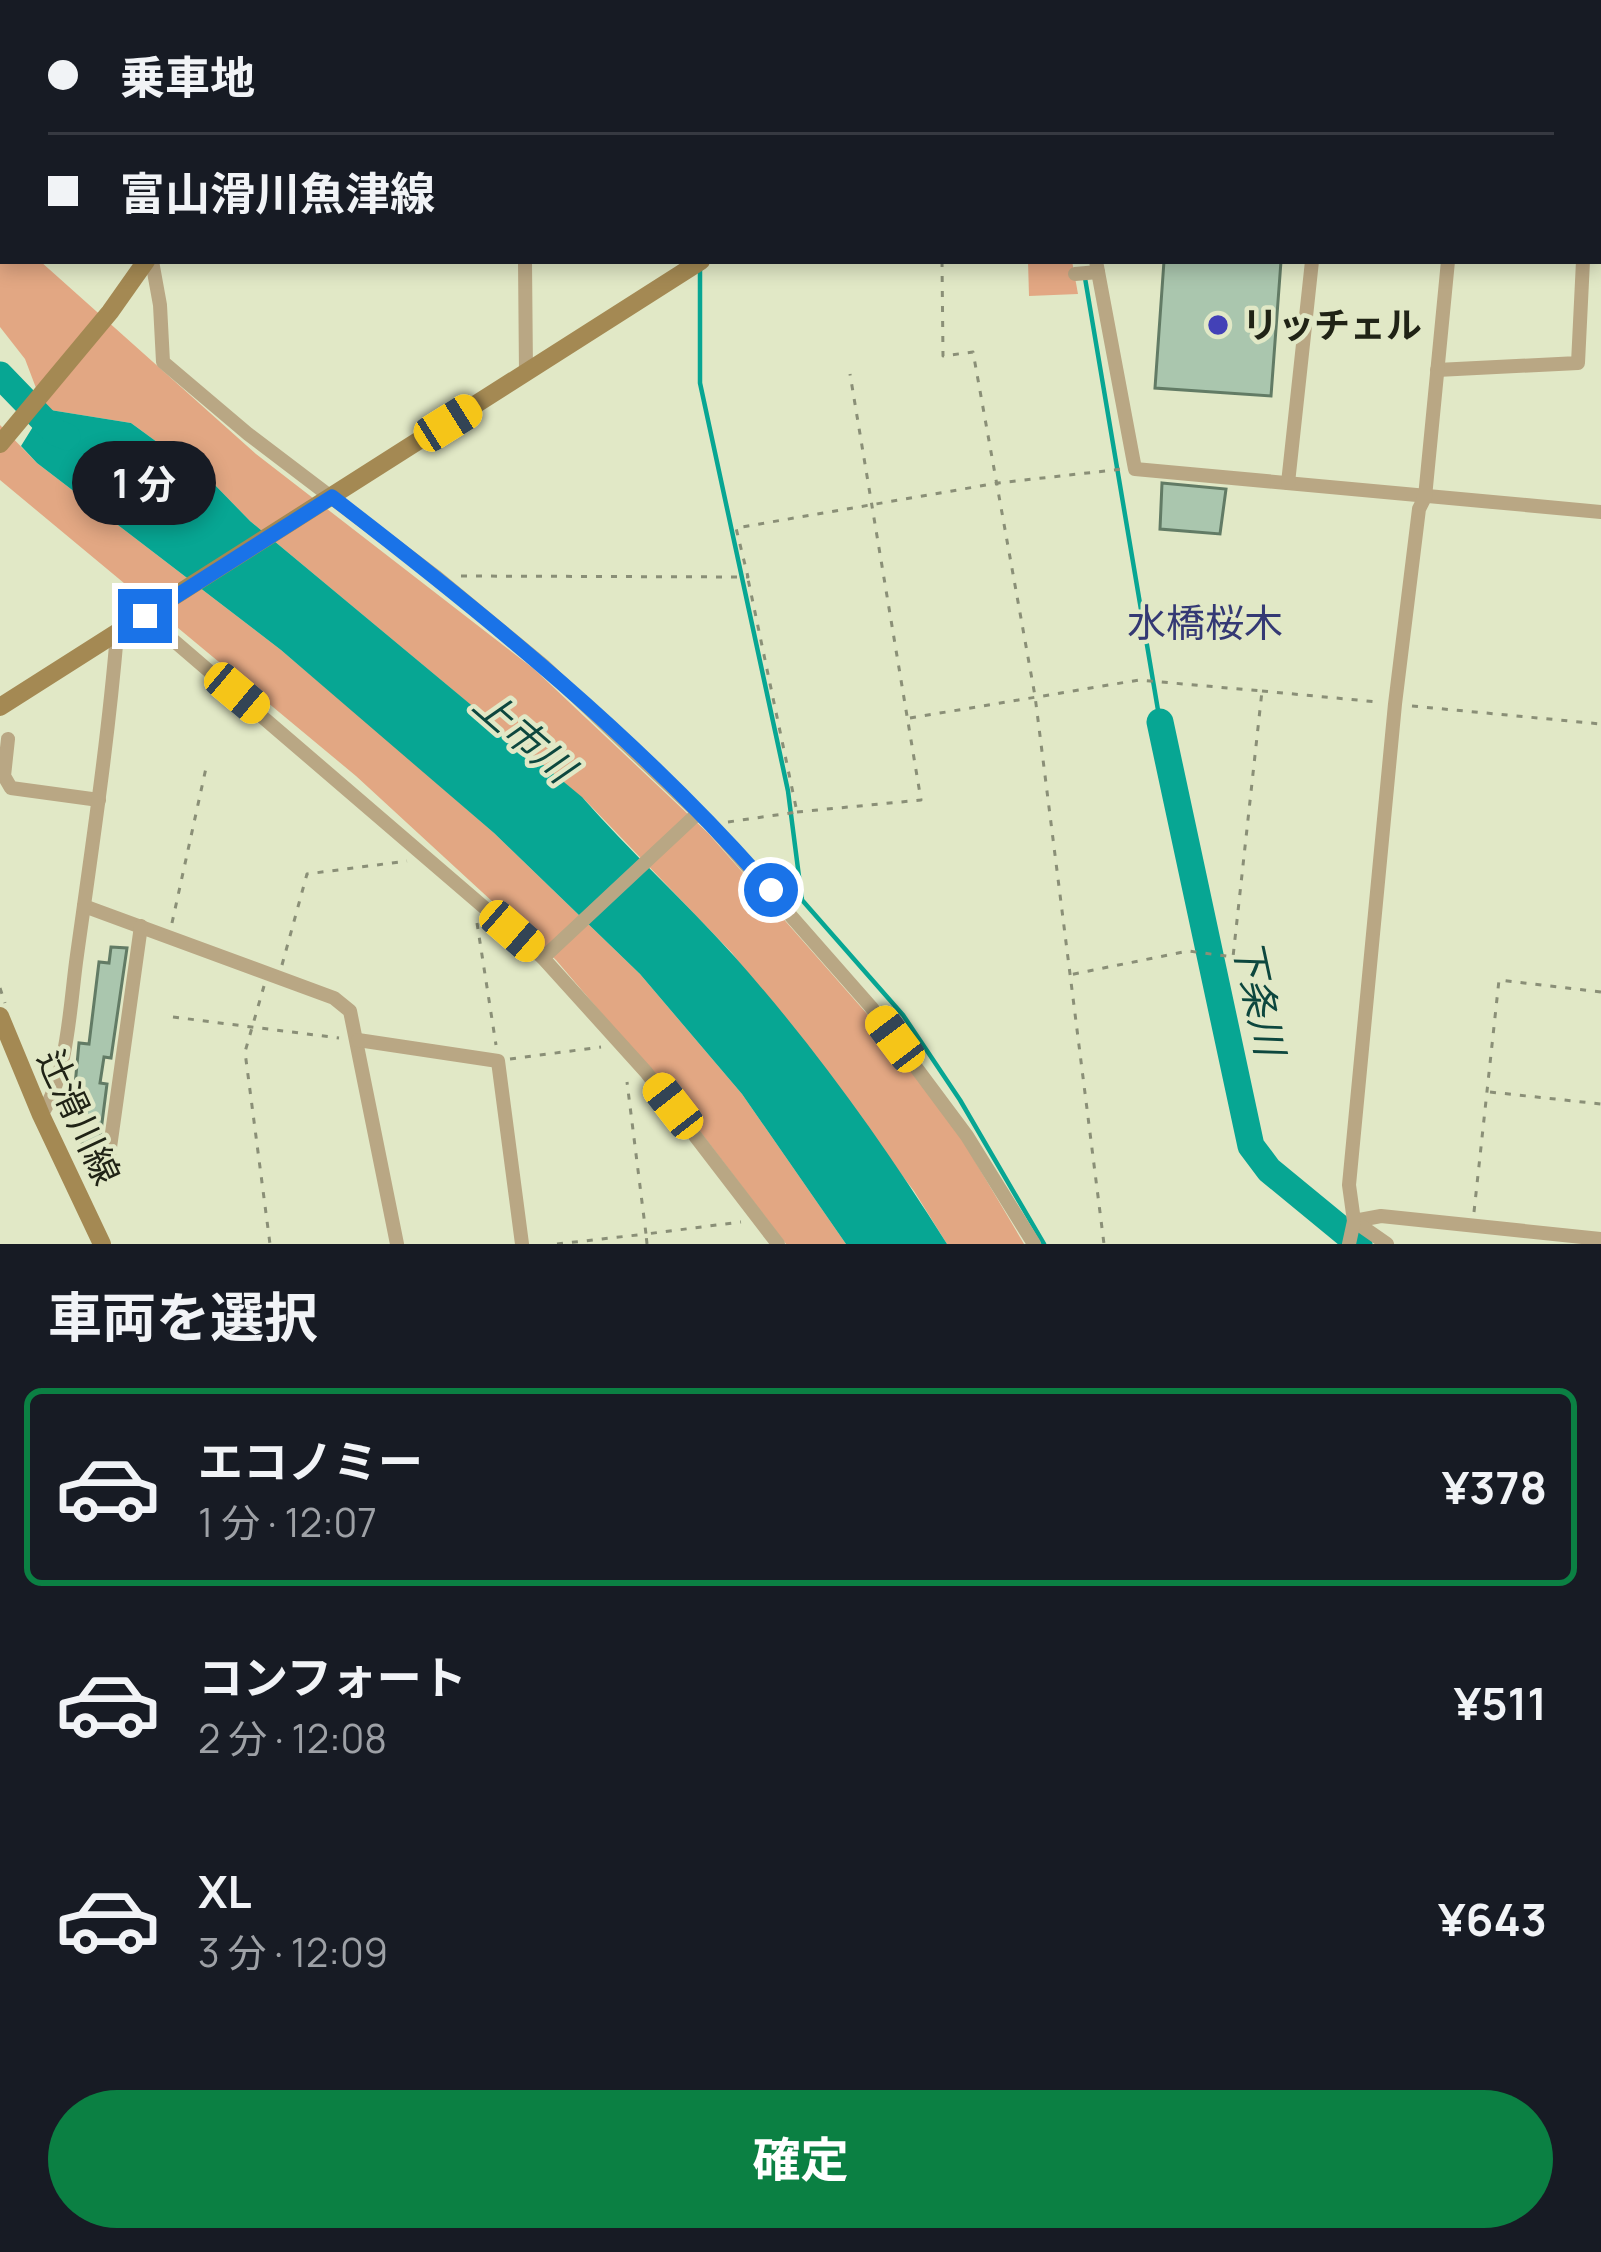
<!DOCTYPE html>
<html lang="ja">
<meta charset="utf-8">
<style>
:root{--surface:#171b24;--page:#242831;--text:#f1f3f6;--muted:#9ea1a6;--line:#363941;--accent:#0b8043}
body{margin:0;font-family:Manrope,"Noto Sans JP",sans-serif;background:var(--page);color:var(--text);height:100vh;display:flex;flex-direction:column;font-size:45px;white-space:nowrap}
*{box-sizing:border-box;margin:0}
p{font-size:39px;color:var(--muted)}
.icon{flex:none;width:66px;height:66px;fill:none;stroke:currentColor;stroke-width:2;stroke-linecap:round;stroke-linejoin:round}
.map{position:relative;height:1244px;overflow:hidden}
.details{display:flex;flex-direction:column;background:var(--surface);flex:1}
.details>*{flex:none}
.hud{position:absolute;left:0px;top:0px;width:1602px;height:264px;box-shadow:0 6px 18px #0003;display:grid;align-content:center;height:264px;padding:0 48px;background:var(--surface)}
.end{position:absolute;width:54px;height:54px;margin:-27px;border:15px solid #1a73e8;background:#fff;box-shadow:0 0 0 6px #fff}
.from{border-radius:50%}
.bubble{position:absolute;height:84px;border-radius:42px;background:var(--surface);box-shadow:0 6px 18px #0003;font-size:39px;font-weight:700;line-height:84px;text-align:center}
.car{position:absolute;width:36px;height:72px;margin:-36px -18px;border-radius:15px;box-shadow:0 0 9px 3px #0007;background:linear-gradient(#f5c518 24%,#345 0 40%,#f5c518 0 76%,#345 0 86%,#f5c518 0)}
.hud b{display:flex;align-items:center;gap:42px;height:114px;font-size:45px}
.hud b+b{border-top:3px solid var(--line)}
.hud i{width:30px;height:30px;background:var(--text)}
ul{padding:0;list-style:none}
li{display:flex;align-items:center;gap:36px;height:198px;margin:0 24px 18px;padding:0 24px;border:6px solid transparent;border-radius:18px}
li div{flex:1}
li b{display:block;font-size:45px}
li em{font-style:normal;font-weight:700}
li.on{border-color:var(--accent)}
li>.icon{width:108px;height:108px;stroke-width:1.5}
h2{padding:0 48px;font-size:54px;line-height:144px}
.action{display:flex;gap:24px;margin-top:auto;padding:24px 48px}
.action a{flex:1;height:138px;border-radius:72px;background:var(--accent);color:#fff;font-size:48px;font-weight:700;line-height:138px;text-align:center}
.map>svg:first-child{display:block}
.green{fill:#e2a783}
.water{fill:#07a693}
.lines{fill:none;stroke-linecap:round;stroke-linejoin:round}
.stream{stroke:#07a693;stroke-width:4.5}
.river{stroke:#07a693;stroke-width:27}
.building{fill:#aac6ae;stroke:#627b65;stroke-width:3}
.path{stroke:#8a8f77;stroke-width:3;stroke-dasharray:6 9;stroke-linecap:butt}
.minor{stroke:#b9a784;stroke-width:14}
.secondary{stroke:#a48953;stroke-width:18}
.route{stroke:#1a73e8;stroke-width:15}
.poi-dot{fill:#4341b7;stroke:#e1e8c6;stroke-width:4.5}
.labels{text-anchor:middle;stroke-width:9;stroke-linejoin:round;paint-order:stroke}
.poi-label{font-size:36px;font-weight:bold;fill:#202316;stroke:#e1e8c6;text-anchor:start}
.street-label{font-size:36px;fill:#202316;stroke:#e1e8c6}
.neighbourhood-label{font-size:39px;fill:#343974;stroke:#e1e8c6}
.water-label{font-size:39px;font-style:italic;fill:#0d473e;stroke:#e1e8c6}
</style>
<div class="map">
<svg width="1601" height="1244" viewBox="0 0 1601 1244">
<rect width="100%" height="100%" fill="#e1e8c6"/>
<g class="green">
<path d="M0 226 3 261H40L256 454 534 669 708 833 875 1023 953 1124 1024 1244H947L914 1191 732 953 585 800 250 521 213 483 131 423 44 409 25 359 0 327Z"/>
<path d="M1028 261H1072L1078 294 1029 296Z"/>
<path d="M0 425 37 463 281 650 379 733 494 833 640 974 742 1094 846 1244H786L680 1105 556 960 356 776 0 480Z"/>
</g>
<path class="water" d="M44 409 131 423 213 483 250 521 582 797C630 852 685 901 734 956 814 1046 883 1142 947 1244H846L742 1094 640 974 494 833 281 650 37 463 21 446Z"/>
<g class="lines">
<g class="stream">
<path d="M699 0V3"/>
<path d="M1035 0 1036 3"/>
<path d="M700 267V383L788 791 802 900 903 1015 960 1100 1044 1244"/>
<path d="M1085 278 1160 722"/>
</g>
<g class="river">
<path d="M0 375 55 432 67 437"/>
<path d="M1160 722 1251 1146 1269 1170 1359 1244"/>
</g>
</g>
<g class="building">
<path d="M1164 261H1281L1271 396 1155 388Z"/>
<path d="M1162 483 1226 489 1220 534 1160 529Z"/>
<path d="M111 947 127 948 111 1058 104 1057 100 1083 107 1084 99 1146 82 1144 87 1111 65 1108 67 1096H74L79 1043 89 1044 99 962 109 963Z"/>
</g>
<g class="lines">
<g class="path">
<path d="M942 261 943 356 973 352 1035 696 1104 1244"/>
<path d="M461 576 748 577 736 528 998 483 1123 469"/>
<path d="M1262 691 1378 702"/>
<path d="M1412 706 1601 724"/>
<path d="M910 718 1139 680 1262 691 1233 957 1188 951 1069 975"/>
<path d="M797 812 921 800 850 374"/>
<path d="M728 822 797 812 748 579"/>
<path d="M172 923 206 768"/>
<path d="M477 923 496 1045"/>
<path d="M282 965 307 874 407 861"/>
<path d="M264 986 245 1052 270 1244"/>
<path d="M0 988 5 1003"/>
<path d="M173 1017 339 1038"/>
<path d="M510 1059 601 1047"/>
<path d="M1490 1092 1601 1104"/>
<path d="M1474 1212 1499 980 1601 992"/>
<path d="M557 1244 646 1234 627 1082"/>
<path d="M647 1244 646 1234 741 1222"/>
</g>
<g class="minor">
<path d="M4 0 7 3"/>
<path d="M208 0 225 3"/>
<path d="M284 0V3"/>
<path d="M1582 0V3"/>
<path d="M819 3V0"/>
<path d="M1599 216 1601 217"/>
<path d="M152 261 160 305 163 362 248 434 435 576 545 667 710 824 871 1007 967 1136 1034 1244"/>
<path d="M525 261 526 373"/>
<path d="M1096 261 1135 469 1601 512"/>
<path d="M1075 274 1098 272"/>
<path d="M1437 370 1578 363 1583 261"/>
<path d="M1288 483 1312 261"/>
<path d="M145 616 543 958 646 1072 778 1244"/>
<path d="M8 739 4 776 11 788 99 800"/>
<path d="M84 906 334 998 350 1011 397 1244"/>
<path d="M543 958 698 813"/>
<path d="M358 1040 498 1061 522 1244"/>
<path d="M41 1115C68 1077 70 1003 77 955 92 848 108 741 117 634"/>
<path d="M106 1176 141 926"/>
<path d="M1354 1221 1381 1216 1601 1239"/>
<path d="M1354 1221 1387 1244"/>
<path d="M1349 1244 1354 1221 1349 1185 1395 704 1419 509 1425 497 1448 261"/>
</g>
<g class="secondary">
<path d="M158 0 159 3"/>
<path d="M1105 3 1110 0"/>
<path d="M0 444 110 312 146 261"/>
<path d="M0 707 701 261"/>
<path d="M0 1016 41 1115 102 1244"/>
</g>
</g>
<g class="lines">
<path class="route" d="M145 616 332 497C487 616 642 742 771 890"/>
</g>
<circle class="poi-dot" cx="1218" cy="325" r="12"/>
<g class="labels">
<g class="poi-label">
<text x="1242" y="338">リッチェル</text>
</g>
<g class="street-label">
<text transform="translate(79 1117) rotate(65)" y="13">辻滑川線</text>
</g>
<g class="neighbourhood-label">
<text x="1205" y="637">水橋桜木</text>
</g>
<g class="water-label">
<text transform="translate(524 736) rotate(41)" y="14">上市川</text>
<text transform="translate(1259 997) rotate(78)" y="14">下条川</text>
</g>
</g>
</svg>
<i class="end from" style="left:771px;top:890px"></i>
<i class="end" style="left:145px;top:616px"></i>
<div class="bubble" style="left:72px;top:441px;width:144px">1 分</div>
<i class="car" style="left:448px;top:423px;rotate:58deg"></i>
<i class="car" style="left:237px;top:693px;rotate:130deg"></i>
<i class="car" style="left:512px;top:931px;rotate:131deg"></i>
<i class="car" style="left:895px;top:1039px;rotate:323deg"></i>
<i class="car" style="left:673px;top:1106px;rotate:322deg"></i>
<div class="hud">
<b><i class="from"></i>乗車地</b>
<b><i></i>富山滑川魚津線</b>
</div>
</div>
<section class="details">
<h2>車両を選択</h2>
<ul>
<li class="on"><svg class="icon" aria-label="car" viewBox="0 0 24 24"><path d="M5 17H2v-5l4-1 3-4h7l3 4 3 1v5h-3M9 17h6M6 11h13"/><circle cx="7" cy="17" r="2"/><circle cx="17" cy="17" r="2"/></svg><div><b>エコノミー</b><p>1 分 · 12:07</p></div><em>¥378</em></li>
<li><svg class="icon" aria-label="car" viewBox="0 0 24 24"><path d="M5 17H2v-5l4-1 3-4h7l3 4 3 1v5h-3M9 17h6M6 11h13"/><circle cx="7" cy="17" r="2"/><circle cx="17" cy="17" r="2"/></svg><div><b>コンフォート</b><p>2 分 · 12:08</p></div><em>¥511</em></li>
<li><svg class="icon" aria-label="car" viewBox="0 0 24 24"><path d="M5 17H2v-5l4-1 3-4h7l3 4 3 1v5h-3M9 17h6M6 11h13"/><circle cx="7" cy="17" r="2"/><circle cx="17" cy="17" r="2"/></svg><div><b>XL</b><p>3 分 · 12:09</p></div><em>¥643</em></li>
</ul>
<div class="action"><a>確定</a></div>
</section>
